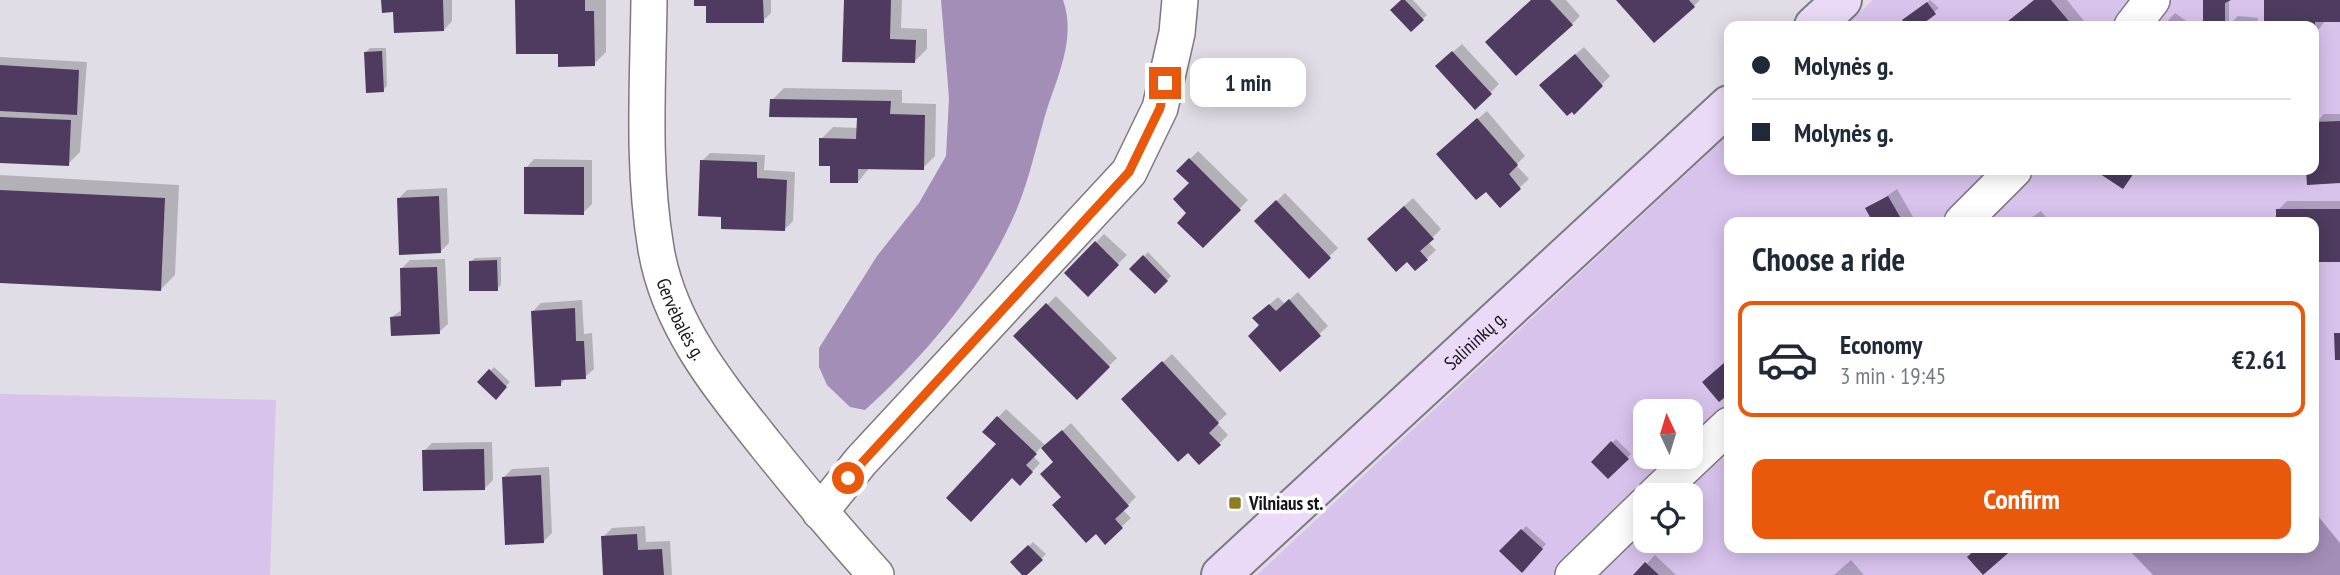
<!DOCTYPE html>
<meta charset="utf-8">
<style>
:root{--surface:#fff;--page:#f6f6f7;--text:#1f2937;--muted:#747a83;--line:#e0e1e3;--accent:#ea580c}
body{margin:0;font-family:"PT Sans Narrow",sans-serif;background:var(--page);color:var(--text);height:100vh;display:flex;flex-direction:column;font-size:26px;white-space:nowrap}
*{box-sizing:border-box;margin:0}
p{font-size:23px;color:var(--muted)}
.icon{flex:none;width:38px;height:38px;fill:none;stroke:currentColor;stroke-width:2;stroke-linecap:round;stroke-linejoin:round}
.map{position:relative;flex:1;overflow:hidden}
.panel{position:absolute;left:1724px;top:217px;width:595px;height:336px;display:flex;flex-direction:column;background:var(--surface);border-radius:14px;box-shadow:0 4px 18px #0003}
.panel>*{flex:none}
.guide{position:absolute;left:1724px;top:21px;width:595px;height:154px;border-radius:14px;box-shadow:0 4px 18px #0003;display:grid;align-content:center;height:154px;padding:0 28px;background:var(--surface)}
.needle{width:46px;rotate:356deg}
.tools{position:absolute;left:1633px;top:399px;display:grid;gap:14px}
.tools a{display:grid;place-items:center;width:70px;height:70px;border-radius:14px;background:var(--surface);box-shadow:0 4px 18px #0003;font-size:35px}
.end{position:absolute;width:32px;height:32px;margin:-16px;border:9px solid #ea580c;background:#fff;box-shadow:0 0 0 4px #fff}
.from{border-radius:50%}
.bubble{position:absolute;height:49px;border-radius:14px;background:var(--surface);box-shadow:0 4px 18px #0003;font-size:23px;font-weight:800;line-height:49px;text-align:center}
.guide b{display:flex;align-items:center;gap:24px;height:66px;font-size:26px}
.guide b+b{border-top:2px solid var(--line)}
.guide i{width:18px;height:18px;background:var(--text)}
ul{padding:0;list-style:none}
li{display:flex;align-items:center;gap:21px;height:116px;margin:0 14px 10px;padding:0 14px;border:4px solid transparent;border-radius:14px}
li div{flex:1}
li b{display:block;font-size:26px}
li em{font-style:normal;font-weight:800}
li.current{border-color:var(--accent)}
li>.icon{width:63px;height:63px;stroke-width:1.5}
h2{padding:0 28px;font-size:32px;line-height:84px}
.button{display:flex;gap:14px;margin-top:auto;padding:14px 28px}
.button a{flex:1;height:80px;border-radius:14px;background:var(--accent);color:#fff;font-size:28px;font-weight:800;line-height:80px;text-align:center}
.map>svg:first-child{display:block}
.green{fill:#d8c3ed;fill-rule:evenodd}
.water{fill:#a38eb8}
.shadow{fill:#0003}
.building{fill:#4e3b5f}
.lines{fill:none;stroke-linecap:round;stroke-linejoin:round}
.street-casing{stroke:#7d7981;stroke-width:38}
.secondary-casing{stroke:#7d7981;stroke-width:42}
.street{stroke:#fff;stroke-width:35}
.secondary{stroke:#eadaf7;stroke-width:38}
.route{stroke:#ea580c;stroke-width:9}
.poi-dot{fill:#8f7d23;stroke:#fff;stroke-width:2.5}
.labels{text-anchor:middle;stroke-width:7;stroke-linejoin:round;paint-order:stroke}
.street-label{font-size:19px;fill:#151316;stroke:#fff}
.poi-label{font-size:19px;font-weight:bold;fill:#151316;stroke:#fff;text-anchor:start}
</style>
<div class="map">
<svg width="2340" height="575" viewBox="0 0 2340 575">
<rect width="100%" height="100%" fill="#e1dde6"/>
<g class="green">
<path d="M1873 0H2340V543L2314 511V222H1729V548H2127L2153 575H1257L1729 134V170H2314V26H1845ZM1645 411H1690V457H1645ZM1645 495H1690V541H1645Z"/>
<path d="M0 394 276 400 270 575H0Z"/>
</g>
<g class="water">
<path d="M941 0H1063C1076 37 1059 73 1047 109 1037 142 1030 178 1016 211 983 288 927 354 865 410L850 407 827 385 819 367V348L877 256 919 203 946 156 949 98Z"/>
<path d="M2314 511 2340 543V575H2153L2127 548H2314Z"/>
</g>
<g class="shadow">
<path d="M383 0H452V21L444 30 395 11Z"/>
<path d="M517 0H606V52L594 64 559 52Z"/>
<path d="M696 0H771V13L763 21Z"/>
<path d="M845 0H902L901 28 927 29V49L915 61Z"/>
<path d="M1403 0H1413L1427 15 1411 30Z"/>
<path d="M1533 0H1566L1580 16 1572 24Z"/>
<path d="M1618 0H1700L1694 6Z"/>
<path d="M1930 0 1939 8 1917 26H1909L1905 21Z"/>
<path d="M2034 0H2067L2088 26H2004Z"/>
<path d="M2205 0H2229V25L2238 16 2258 18 2257 26H2205Z"/>
<path d="M2266 0H2340V20H2326L2314 35V26H2265Z"/>
<path d="M2175 13 2193 26H2163Z"/>
<path d="M1462 44 1499 84 1490 93 1446 58Z"/>
<path d="M1584 47 1610 76 1574 113 1550 77Z"/>
<path d="M370 48H386L387 86 383 90 366 52Z"/>
<path d="M0 57 87 62 80 152 68 164 0 161Z"/>
<path d="M784 88 902 90V103L936 104 935 156 923 168 870 167 858 182 831 164 821 139 833 127 858 128V116L772 100Z"/>
<path d="M1487 111 1525 156 1516 165 1529 179 1500 205 1447 146Z"/>
<path d="M2324 114H2340V182L2309 183 2308 170H2314L2316 123Z"/>
<path d="M1198 151 1248 200 1203 246 1189 213 1191 183 1178 171Z"/>
<path d="M710 153 765 155 764 170 795 172 793 221 784 230 723 215 702 161Z"/>
<path d="M534 159 592 160V204L583 213 526 168Z"/>
<path d="M1942 170H1955L1946 175Z"/>
<path d="M0 175 179 185 175 275 160 290 0 281Z"/>
<path d="M447 188 449 243 441 251 399 198 407 190Z"/>
<path d="M1897 189 1916 222H1864L1871 215 1868 209Z"/>
<path d="M1285 193 1338 248 1309 276 1256 221Z"/>
<path d="M1413 198 1441 229 1428 242 1436 250 1416 269 1377 231Z"/>
<path d="M2287 201H2340V260H2314V222H2278V210Z"/>
<path d="M2041 211 2050 222H2025Z"/>
<path d="M2193 219H2219V222H2190Z"/>
<path d="M1104 234 1127 255 1088 294 1066 273Z"/>
<path d="M1148 252 1171 276 1155 292 1132 269Z"/>
<path d="M501 257V285L497 289 470 262 475 258Z"/>
<path d="M445 259 448 324 439 332 392 317 403 309 401 269 410 260Z"/>
<path d="M1298 292 1328 326 1280 370 1261 325 1263 310 1278 297 1285 304Z"/>
<path d="M1056 296 1117 358 1077 397 1016 336Z"/>
<path d="M582 300 584 334 592 333 594 369 585 377 566 378 561 384 533 311 541 303Z"/>
<path d="M1172 354 1227 414 1217 423 1228 435 1219 444 1132 390Z"/>
<path d="M494 367 510 382 495 397 479 382Z"/>
<path d="M1006 409 1046 446 1071 423 1136 497 1123 510 1131 518 1105 542 1055 462 1042 446 1033 456 1040 463 1029 475 984 432Z"/>
<path d="M1616 439 1631 454 1608 477 1593 462Z"/>
<path d="M492 442 493 480 485 488 424 451 432 443Z"/>
<path d="M549 467 552 533 544 541 503 478 512 469Z"/>
<path d="M645 526 646 542 670 541 672 575H605L603 537 612 528Z"/>
<path d="M1526 526 1546 544 1522 570 1502 551Z"/>
<path d="M1033 542 1046 554 1025 575 1012 562Z"/>
<path d="M1655 555 1676 575H1636Z"/>
<path d="M1851 560 1864 575H1834Z"/>
</g>
<g class="building">
<path d="M381 0H443L444 31 394 33 393 12 382 13Z"/>
<path d="M515 0H585V11H594L595 66 558 67V54H516Z"/>
<path d="M694 0H763L764 23H706V6H694Z"/>
<path d="M844 0H891L890 39 916 40 915 63 842 62Z"/>
<path d="M1401 0H1405L1424 20 1411 32 1390 10Z"/>
<path d="M1531 0H1550L1573 25 1516 76 1485 42Z"/>
<path d="M1616 0H1689L1695 7 1654 43Z"/>
<path d="M2034 0H2051L2073 26H2002Z"/>
<path d="M2203 0H2231L2225 3V26H2203Z"/>
<path d="M2264 0H2340V22H2315V26H2264Z"/>
<path d="M1927 2 1936 14 1920 26H1907L1902 20Z"/>
<path d="M382 51 384 92 366 93 364 52Z"/>
<path d="M1452 51 1492 94 1475 110 1435 66Z"/>
<path d="M1575 54 1603 86 1574 115 1572 112 1567 116 1539 85Z"/>
<path d="M0 65 79 70 77 115 0 111Z"/>
<path d="M770 99 891 101 890 114 925 115 924 170 858 169V183H830V166H819V138L856 139 857 118 769 117Z"/>
<path d="M0 117 71 120 69 166 0 163Z"/>
<path d="M1477 118 1518 165 1509 174 1521 189 1500 208 1486 192 1476 200 1436 154Z"/>
<path d="M2340 121V183L2307 185 2306 170H2314V122Z"/>
<path d="M1189 158 1241 210 1203 248 1177 223 1186 213 1173 199 1189 183 1176 171Z"/>
<path d="M700 160 757 162V178L787 180 785 231 721 229V217L698 216Z"/>
<path d="M524 167H584V215L524 214Z"/>
<path d="M2094 170H2136L2123 189Z"/>
<path d="M0 190 165 198 161 291 0 283Z"/>
<path d="M439 196 441 253 399 255 397 198Z"/>
<path d="M1888 196 1903 222H1862L1870 217 1865 208Z"/>
<path d="M1276 200 1331 258 1309 279 1254 221Z"/>
<path d="M1404 206 1434 239 1420 251 1428 260 1415 271 1407 262 1396 272 1367 239Z"/>
<path d="M2276 209H2340V262H2314V222H2276Z"/>
<path d="M1095 241 1119 265 1088 297 1064 273Z"/>
<path d="M1143 255 1168 281 1155 294 1129 269Z"/>
<path d="M497 260 498 291H469V261Z"/>
<path d="M437 267 440 334 391 336 390 317 401 316 400 268Z"/>
<path d="M1289 299 1321 336 1280 372 1248 336 1259 325 1252 318 1269 304 1276 311Z"/>
<path d="M1046 303 1110 367 1077 400 1013 336Z"/>
<path d="M575 308 576 341H584L586 379 561 380V386L535 387 531 311Z"/>
<path d="M2334 333H2340V360H2335Z"/>
<path d="M1162 361 1219 423 1209 433 1221 445 1199 465 1188 453 1178 462 1121 399Z"/>
<path d="M1724 363 1729 368V394L1719 402 1702 382Z"/>
<path d="M489 369 507 387 496 400 477 382Z"/>
<path d="M997 416 1037 454 1026 465 1033 472 1020 486 1012 478 971 522 946 498 996 444 982 432Z"/>
<path d="M1062 430 1129 506 1115 519 1123 528 1105 545 1096 534 1086 543 1052 505 1061 497 1040 474 1053 462 1041 448Z"/>
<path d="M1611 441 1629 459 1608 479 1591 462Z"/>
<path d="M484 449 485 490 423 491 422 450Z"/>
<path d="M541 475 544 543 505 545 502 477Z"/>
<path d="M1521 529 1543 549 1522 573 1499 551Z"/>
<path d="M637 534 638 550 662 549 664 575H603L601 536Z"/>
<path d="M1028 545 1043 560 1027 575H1022L1010 562Z"/>
<path d="M1977 548H2014L1983 575 1967 557Z"/>
<path d="M1645 562 1659 575H1633Z"/>
</g>
<g class="lines">
<defs>
<g id="street">
<path id="s1" d="M649 0C648 83 642 167 656 249 669 326 719 386 766 445 802 490 838 533 876 575"/>
<path d="M2132 26 2152 0"/>
<path d="M1962 222 2014 170"/>
<path d="M1655 495 1729 425"/>
<path d="M820 512 861 461 1129 172 1160 108 1177 33 1180 0"/>
<path d="M1573 575 1645 505"/>
</g>
<g id="secondary">
<path d="M1814 26 1842 0"/>
<path id="s2" d="M1221 575 1729 105"/>
</g>
</defs>
<use href="#street" class="street-casing"/>
<use href="#secondary" class="secondary-casing"/>
<use href="#street" class="street"/>
<use href="#secondary" class="secondary"/>
</g>
<g class="lines">
<path class="route" d="M848 478 1129 172 1160 108 1165 83"/>
</g>
<rect class="poi-dot" x="1228" y="496" width="14" height="14" rx="3.5"/>
<g class="labels">
<g class="street-label">
<text dy="7" stroke="none"><textPath href="#s1" startOffset="324">Gervėbalės g.</textPath></text>
<text dy="7" stroke="none"><textPath href="#s2" startOffset="346">Salininkų g.</textPath></text>
</g>
<g class="poi-label">
<text x="1249" y="510">Vilniaus st.</text>
</g>
</g>
</svg>
<div class="tools">
<a><svg class="needle" viewBox="-14 -14 28 28"><path d="M0-13l5 13h-10z" fill="#e53935"/><path d="M0 13l5-13h-10z" fill="#747a83"/></svg></a>
<a><svg class="icon" aria-label="locate" viewBox="0 0 24 24"><circle cx="12" cy="12" r="6"/><path d="M12 2v4M12 18v4M2 12h4M18 12h4"/></svg></a>
</div>
<i class="end from" style="left:848px;top:478px"></i>
<i class="end" style="left:1165px;top:83px"></i>
<div class="bubble" style="left:1190px;top:58px;width:116px">1 min</div>
<div class="guide">
<b><i class="from"></i>Molynės g.</b>
<b><i></i>Molynės g.</b>
</div>
<section class="panel">
<h2>Choose a ride</h2>
<ul>
<li class="current"><svg class="icon" aria-label="car" viewBox="0 0 24 24"><path d="M5 17H2v-5l4-1 3-4h7l3 4 3 1v5h-3M9 17h6M6 11h13"/><circle cx="7" cy="17" r="2"/><circle cx="17" cy="17" r="2"/></svg><div><b>Economy</b><p>3 min · 19:45</p></div><em>€2.61</em></li>
</ul>
<div class="button"><a>Confirm</a></div>
</section>
</div>
